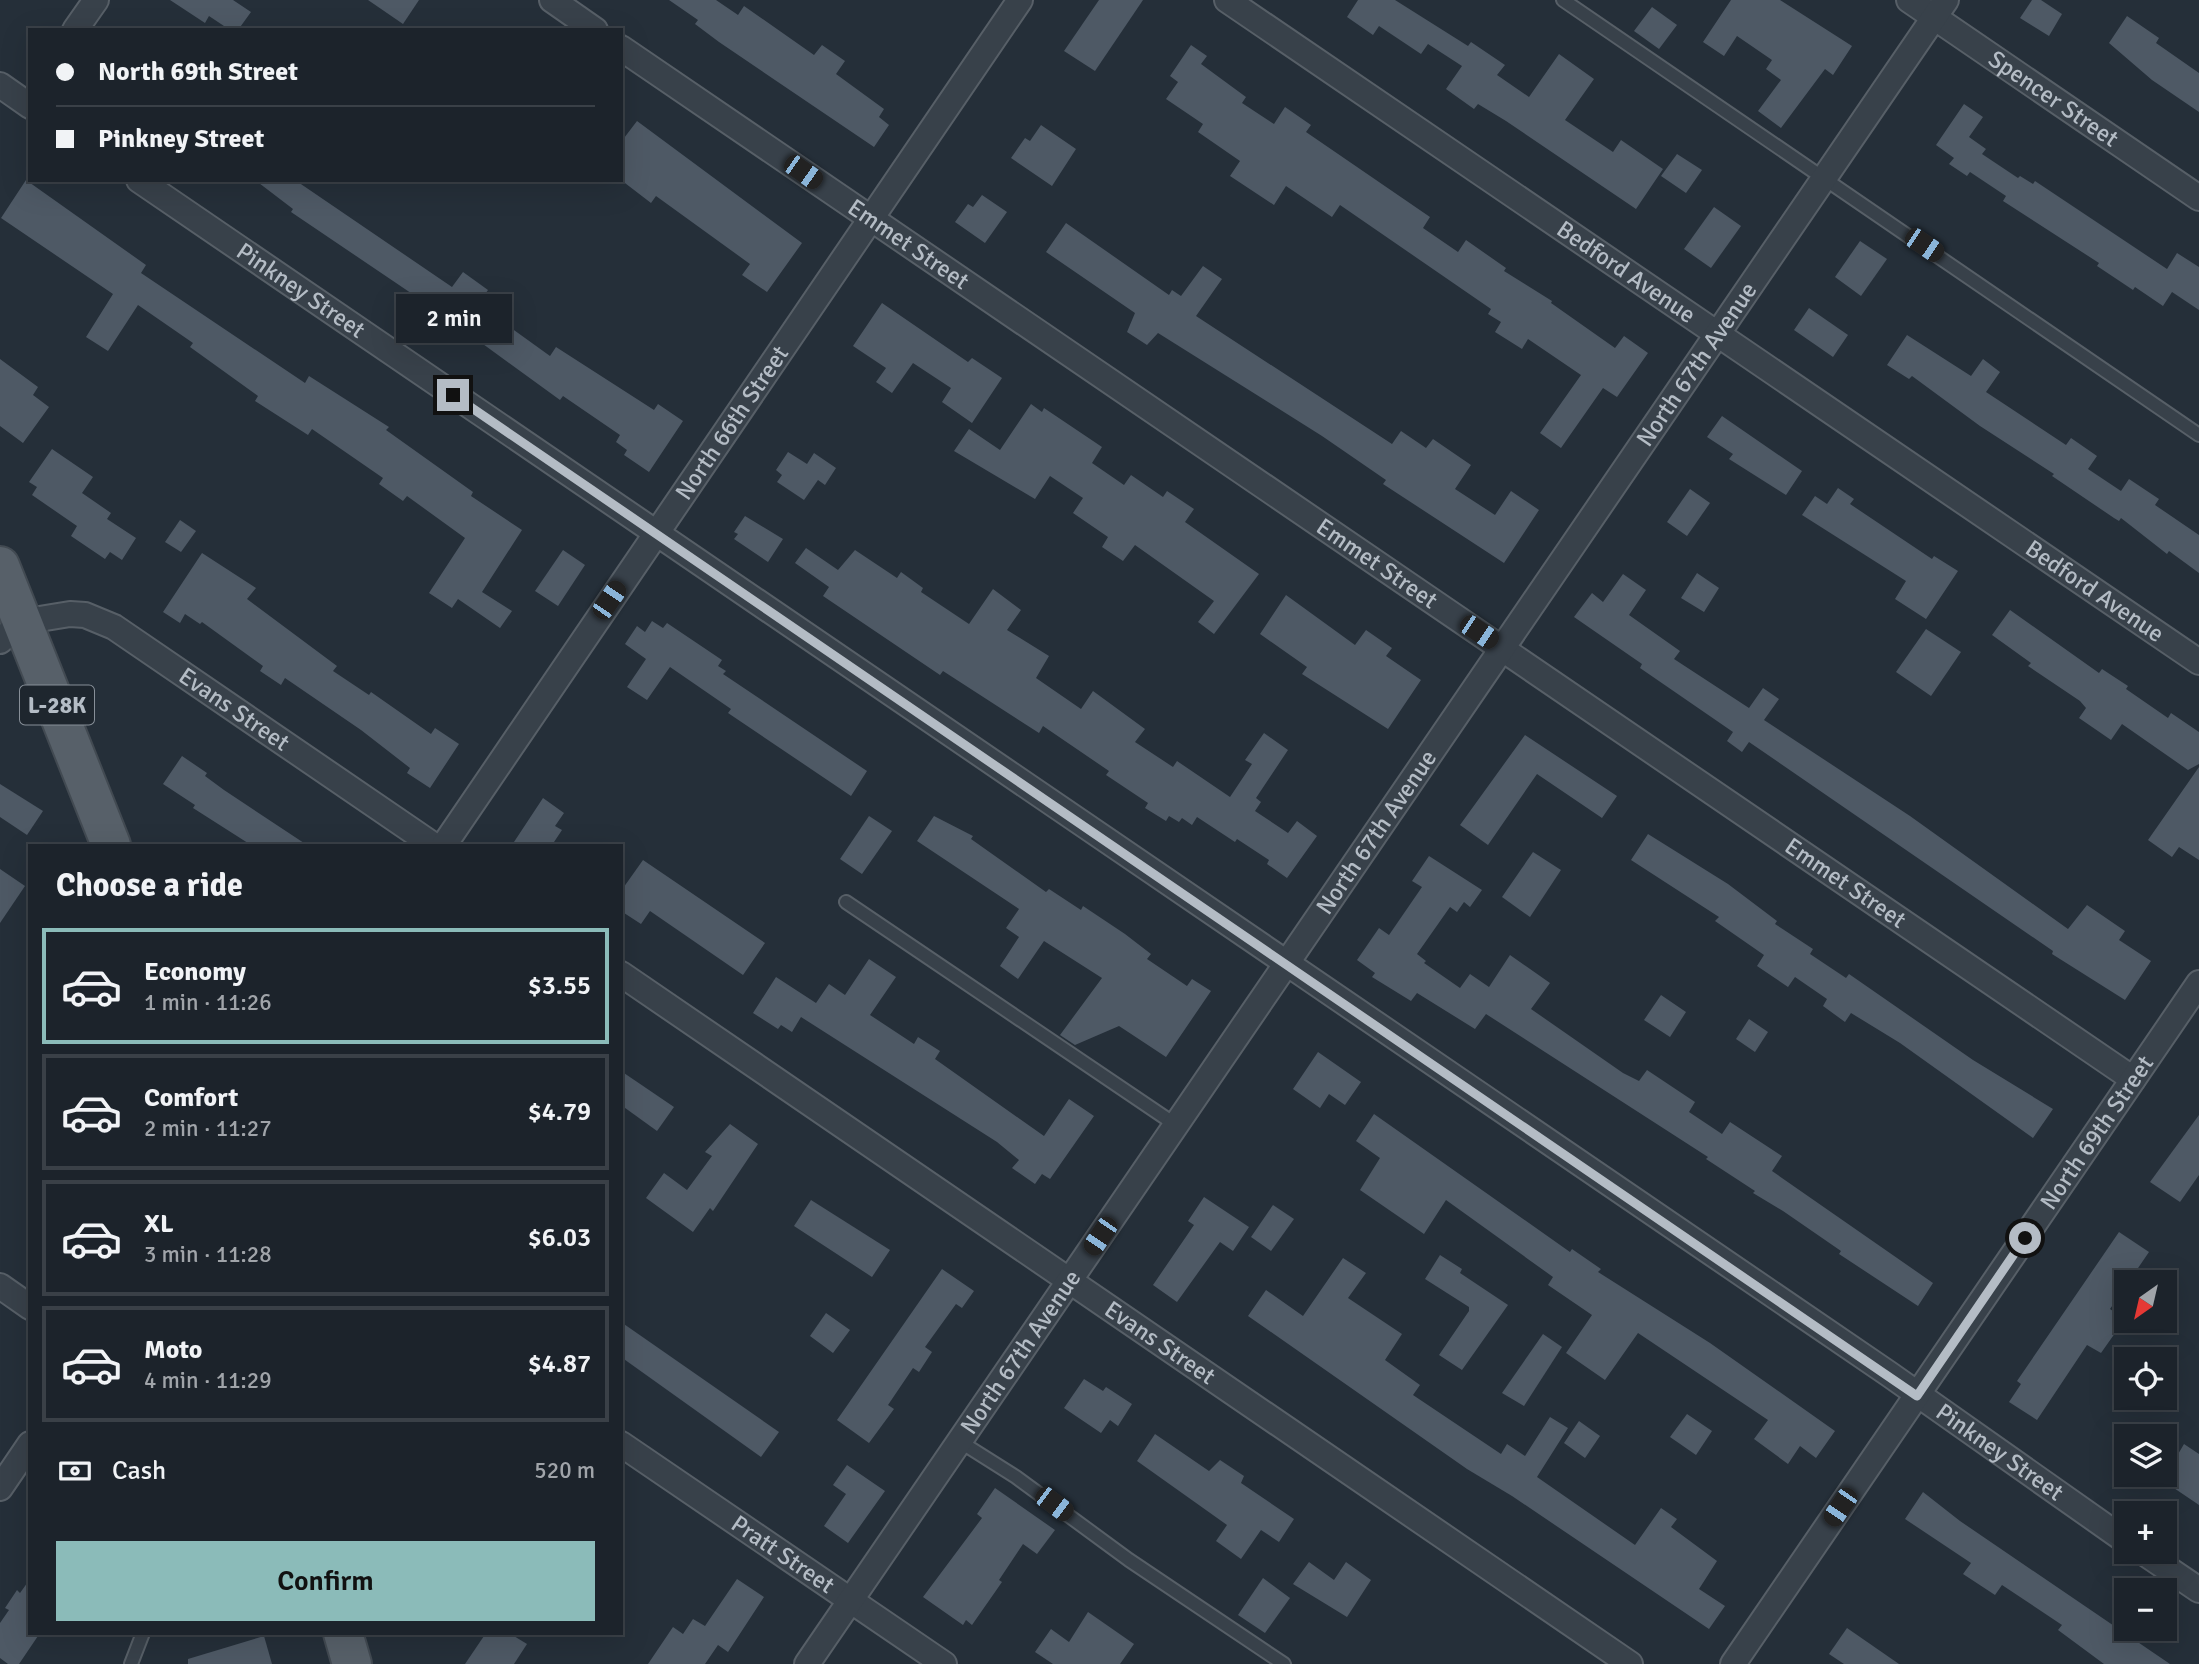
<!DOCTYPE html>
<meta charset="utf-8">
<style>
:root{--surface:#1c232b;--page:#292f37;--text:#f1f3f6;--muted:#a0a4a9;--line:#3a4047;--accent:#8bbbb9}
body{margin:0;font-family:Signika,sans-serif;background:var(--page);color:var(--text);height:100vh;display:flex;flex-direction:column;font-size:26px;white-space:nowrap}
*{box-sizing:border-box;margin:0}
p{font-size:23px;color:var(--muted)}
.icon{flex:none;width:38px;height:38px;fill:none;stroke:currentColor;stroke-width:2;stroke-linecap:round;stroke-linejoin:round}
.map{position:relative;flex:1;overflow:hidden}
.details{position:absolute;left:28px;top:844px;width:595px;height:791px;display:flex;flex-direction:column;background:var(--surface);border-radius:0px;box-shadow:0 7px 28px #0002,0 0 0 2px var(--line)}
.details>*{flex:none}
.guide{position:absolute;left:28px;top:28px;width:595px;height:154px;border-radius:0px;box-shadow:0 7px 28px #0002,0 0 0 2px var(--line);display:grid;align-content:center;height:154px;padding:0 28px;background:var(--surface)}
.needle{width:46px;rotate:214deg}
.fabs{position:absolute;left:2114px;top:1270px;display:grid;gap:14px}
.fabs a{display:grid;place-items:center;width:63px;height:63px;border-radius:0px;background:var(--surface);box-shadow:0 7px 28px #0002,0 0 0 2px var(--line);font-size:35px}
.end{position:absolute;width:32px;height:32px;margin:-16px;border:9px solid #b4bcc5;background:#111;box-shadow:0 0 0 4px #111}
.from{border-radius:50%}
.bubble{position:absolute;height:49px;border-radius:0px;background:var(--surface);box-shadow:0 7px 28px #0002,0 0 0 2px var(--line);font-size:23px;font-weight:600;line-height:49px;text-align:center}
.car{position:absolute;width:21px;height:42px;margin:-21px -10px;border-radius:9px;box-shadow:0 0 5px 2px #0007;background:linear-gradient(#222 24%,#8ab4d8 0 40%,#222 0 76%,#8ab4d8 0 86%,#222 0)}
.guide b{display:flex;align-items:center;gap:24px;height:66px;font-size:26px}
.guide b+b{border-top:2px solid var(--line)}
.guide i{width:18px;height:18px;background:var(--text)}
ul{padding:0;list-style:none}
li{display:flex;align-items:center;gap:21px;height:116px;margin:0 14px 10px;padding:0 14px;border:4px solid var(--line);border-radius:0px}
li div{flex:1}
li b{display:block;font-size:26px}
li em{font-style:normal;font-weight:600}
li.on{border-color:var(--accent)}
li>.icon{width:63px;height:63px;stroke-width:1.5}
h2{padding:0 28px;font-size:32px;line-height:84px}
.pay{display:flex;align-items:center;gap:18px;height:77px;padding:0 28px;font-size:26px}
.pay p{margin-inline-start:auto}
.cta{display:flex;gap:14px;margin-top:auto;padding:14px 28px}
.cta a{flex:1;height:80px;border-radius:0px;background:var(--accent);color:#111;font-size:28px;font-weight:600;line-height:80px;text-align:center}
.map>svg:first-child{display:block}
.building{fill:#4e5965}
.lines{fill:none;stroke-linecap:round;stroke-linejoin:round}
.service-casing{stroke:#575f67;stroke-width:16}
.minor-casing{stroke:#575f67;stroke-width:28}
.primary-casing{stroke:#424a52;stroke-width:42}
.service{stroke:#38414a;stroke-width:12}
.minor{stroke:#38414a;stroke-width:24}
.primary{stroke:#576069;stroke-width:38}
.route{stroke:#b4bcc5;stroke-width:9}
.labels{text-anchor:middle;stroke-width:7;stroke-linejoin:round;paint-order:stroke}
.shield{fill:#1e262e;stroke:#878f98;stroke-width:2}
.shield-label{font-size:23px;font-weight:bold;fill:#b4bcc5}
.street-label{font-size:24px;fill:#b4bcc5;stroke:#1e262e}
</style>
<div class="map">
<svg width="2199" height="1664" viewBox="0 0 2199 1664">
<rect width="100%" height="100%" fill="#252f39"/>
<g class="building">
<path d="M170 0H233L251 12 238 30H230L209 16 205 23Z"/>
<path d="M368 0H419L403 24Z"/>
<path d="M669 0H716L738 15 744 6 814 55 822 45 845 61 836 74 884 109 879 117 889 125 874 147 719 42 695 24 698 20Z"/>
<path d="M1099 0H1143L1095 71 1064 51Z"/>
<path d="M1358 0H1395L1468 46 1471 42 1505 65 1497 75 1529 97 1559 54 1594 79 1565 120 1613 152 1621 140 1663 169 1636 209 1506 121 1478 104 1474 109 1446 89 1462 66 1428 44 1421 54 1379 26 1373 35 1347 17Z"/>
<path d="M1731 0H1780L1852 46 1833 75 1825 69 1781 128 1758 111 1781 80 1766 69 1772 60 1737 36 1724 56 1703 42Z"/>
<path d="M2032 0H2041L2062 14 2049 36 2020 18Z"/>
<path d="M1652 7 1677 25 1659 49 1634 31Z"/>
<path d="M2127 16 2159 38 2156 43 2199 73V112L2152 80 2109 43Z"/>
<path d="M1191 45 1207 56 1201 64 1246 97 1242 103 1274 124 1285 107 1311 125 1306 132 1430 217 1423 228 1458 252 1466 240 1506 268 1504 271 1552 301 1551 303 1615 348 1624 336 1648 353 1617 397 1603 388 1561 448 1540 433 1581 375 1528 339 1522 349 1495 332 1501 322 1488 314 1491 309 1340 205 1332 217 1286 186 1274 205 1230 176 1240 161 1198 132 1203 124 1166 99 1178 82 1170 76Z"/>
<path d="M1964 104 1983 117 1969 137 1986 149 1982 154 2018 178 2020 176 2033 184 2035 181 2167 269 2177 253 2199 267V310L2172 292 2163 306 2135 287 2133 290 2097 266 2099 263 2003 201 2006 196 1970 172 1967 176 1949 164 1954 158 1936 145Z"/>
<path d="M637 121 802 243 767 292 742 275 750 264 656 196 651 203 621 180V142Z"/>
<path d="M1041 125 1076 149 1052 186 1011 158 1025 138 1030 141Z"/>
<path d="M1677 154 1702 170 1686 193 1661 176Z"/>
<path d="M26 180 146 265 141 273 305 383 309 376 389 427 386 430 473 492 471 496 522 530 482 592 512 611 500 628 458 599 452 608 429 593 465 538 407 496 403 501 379 484 383 478 312 429 308 435 255 401 258 396 190 347 193 343 138 305 108 351 86 337 113 294 1 218Z"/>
<path d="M255 180H295L452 287 463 272 488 290 478 304 550 356 556 347 654 410 658 404 683 421 649 472 624 455 627 450 616 442 620 435 563 396 560 400 461 328 457 335 431 317 436 310 291 212 293 209Z"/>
<path d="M982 195 1007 212 985 243 955 222 968 204 973 207Z"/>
<path d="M1714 207 1741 226 1711 268 1684 249Z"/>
<path d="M1066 223 1169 295 1172 290 1181 296 1203 266 1222 279 1196 316 1392 444 1401 431 1426 448 1433 439 1471 465 1455 489 1495 515 1511 491 1539 510 1504 563 1383 484 1386 480 1322 436 1158 333 1147 345 1127 332 1135 313 1046 252Z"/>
<path d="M1860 241 1887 259 1861 296 1835 277Z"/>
<path d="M882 303 968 362 972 358 1002 378 972 423 942 402 951 388 913 363 892 393 876 382 886 368 853 346Z"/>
<path d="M1809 308 1848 335 1833 357 1794 330Z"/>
<path d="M1907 335 1971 376 1983 359 2000 372 1986 392 2066 445 2071 438 2097 456 2088 469 2121 491 2129 479 2159 499 2155 505 2199 535V573L2169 551 2167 554 2121 518 2119 521 2114 518 2052 476 2054 474 1980 426 1912 376 1909 379 1887 365Z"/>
<path d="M0 359 38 387 33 395 49 407 23 443 0 426Z"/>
<path d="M1031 404 1042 412 1044 408 1102 447 1092 463 1124 485 1131 475 1163 497 1167 491 1194 509 1185 522 1259 574 1214 634 1198 622 1214 601 1135 545 1123 561 1102 547 1108 537 1073 513 1083 498 1050 476 1035 499 954 451 969 429 1000 450Z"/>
<path d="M1722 416 1802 471 1786 495 1729 459 1733 454 1707 437Z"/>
<path d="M52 449 93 477 82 493 111 513 107 519 136 538 122 560 110 552 105 559 71 536 77 526 32 495 37 487 29 482Z"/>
<path d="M788 452 807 464 814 453 836 468 825 485 818 480 804 500 777 482 782 475 776 470Z"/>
<path d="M1838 488 1854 499 1850 504 1932 559 1934 556 1958 571 1926 619 1895 599 1906 581 1802 515 1815 496 1827 504Z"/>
<path d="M1690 489 1710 503 1687 536 1667 522Z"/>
<path d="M745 516 783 539 768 562 734 539 738 534 734 532Z"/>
<path d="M180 520 196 531 181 552 165 542Z"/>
<path d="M806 548 838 570 855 550 897 578 901 572 923 588 921 592 969 624 993 589 1021 610 1007 630 1049 656 1036 678 1081 709 1093 691 1145 729 1135 742 1173 767 1177 761 1230 797 1252 764 1245 760 1264 733 1288 750 1256 798 1261 802 1255 811 1288 833 1297 821 1317 836 1287 878 1267 864 1269 860 1237 839 1235 842 1197 817 1192 825 1182 818 1179 822 1169 816 1166 821 1145 808 1148 803 1106 775 1109 771 1043 726 1039 733 943 671 940 675 823 596 829 587 795 563Z"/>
<path d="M563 550 585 565 558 606 535 591Z"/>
<path d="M202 553 256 588 247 599 337 666 333 671 369 695 371 692 431 734 435 728 459 744 430 788 407 773 410 768 361 730 285 678 281 685 260 671 263 666 202 622 200 624 185 614 180 623 163 612Z"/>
<path d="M1697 573 1719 588 1704 612 1681 598Z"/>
<path d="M1623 574 1646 590 1629 615 1680 651 1674 659 1749 708 1763 688 1779 699 1764 720 1910 816 2068 929 2087 905 2125 931 2119 940 2151 961 2125 1000 2052 954 2053 951 1749 742 1742 752 1727 741 1733 732 1640 668 1642 664 1574 617 1592 593 1603 602Z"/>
<path d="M1286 595 1355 645 1366 630 1392 648 1386 656 1421 680 1388 729 1302 674 1307 667 1260 634Z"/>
<path d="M2010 610 2099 673 2102 669 2128 686 2126 689 2168 718 2171 713 2199 732V764L2188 770 2122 724 2111 740 2079 718 2086 708 2080 701 2028 666 2031 663 1992 635Z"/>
<path d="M652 621 663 628 667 623 722 660 718 666 726 671 723 674 867 771 851 796 728 713 731 709 670 667 647 700 627 687 646 659 625 644 637 626 645 632Z"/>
<path d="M1926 629 1961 652 1931 696 1896 672Z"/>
<path d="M1525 735 1617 796 1602 818 1537 774 1488 845 1460 825Z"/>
<path d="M182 756 207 773 205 776 224 790 307 845H251L193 808 195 805 163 784Z"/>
<path d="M2199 767V860L2179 847 2172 857 2148 840Z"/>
<path d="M0 784 43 811 27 835 0 817Z"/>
<path d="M543 798 564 813 555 826 562 830 552 845H512Z"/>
<path d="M869 816 892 831 862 874 840 859Z"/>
<path d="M934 816 973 836 971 839 1046 892 1049 889 1081 910 1083 906 1125 934 1151 954 1147 959 1187 986 1192 979 1211 991 1166 1057 1119 1026 1075 1045 1060 1035 1102 978 1044 941 1018 979 1000 966 1019 937 1006 928 1019 909 917 841Z"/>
<path d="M1648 834 1728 884 1777 921 1775 924 1813 949 1810 954 1846 978 1849 974 1973 1060 2053 1109 2033 1138 1900 1043 1851 1013 1845 1022 1823 1006 1827 999 1795 977 1788 987 1757 966 1764 955 1715 921 1719 917 1631 860Z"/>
<path d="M1533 852 1561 870 1530 917 1502 897Z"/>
<path d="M1429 856 1482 890 1470 907 1464 902 1457 912 1450 907 1417 954 1426 961 1424 963 1460 988 1470 974 1489 987 1510 955 1550 983 1531 1009 1623 1073 1639 1081 1647 1070 1695 1102 1689 1112 1722 1134 1730 1122 1782 1156 1772 1171 1933 1283 1918 1306 1839 1254 1841 1251 1783 1211 1753 1193 1755 1191 1706 1159 1708 1157 1486 1014 1475 1029 1417 993 1411 1001 1372 977 1375 973 1357 960 1379 928 1389 935 1422 887 1412 881Z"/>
<path d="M643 860 765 943 743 975 650 911 641 924 621 911V891Z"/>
<path d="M0 869 25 886 0 923Z"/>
<path d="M869 959 896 977 870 1015 914 1044 918 1037 940 1051 935 1059 1044 1136 1069 1099 1094 1116 1050 1179 1042 1174 1035 1184 1012 1168 1019 1160 997 1142 801 1017 792 1032 781 1025 778 1029 753 1013 776 977 816 1003 829 984 845 995Z"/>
<path d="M1661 995 1686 1012 1670 1037 1644 1020Z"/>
<path d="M1749 1019 1768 1032 1755 1052 1736 1039Z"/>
<path d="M1318 1052 1361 1082 1345 1105 1329 1094 1320 1108 1293 1089Z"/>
<path d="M621 1071 674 1107 657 1131 621 1105Z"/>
<path d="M1374 1114 1570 1252 1572 1249 1601 1269 1598 1272 1710 1343 1835 1431 1816 1458 1800 1446 1788 1464 1754 1439 1768 1420 1638 1333 1605 1380 1566 1353 1592 1315 1548 1285 1553 1277 1446 1200 1424 1234 1360 1190 1380 1158 1356 1141Z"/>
<path d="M2199 1115V1175L2180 1202 2150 1182Z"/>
<path d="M730 1124 758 1144 713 1211 710 1208 693 1232 646 1198 664 1173 687 1190 712 1156 705 1152Z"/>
<path d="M1204 1197 1249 1227 1233 1251 1220 1242 1177 1302 1153 1285 1194 1225 1188 1221Z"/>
<path d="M811 1200 890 1250 872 1277 794 1226Z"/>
<path d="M1273 1205 1294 1219 1271 1251 1251 1237Z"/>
<path d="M2119 1232 2149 1252 2110 1309 2125 1319 2101 1353 2087 1345 2037 1420 2009 1402 2021 1384 2017 1381Z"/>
<path d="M1440 1255 1462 1269 1460 1273 1508 1305 1462 1370 1439 1355 1469 1311V1307L1425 1279Z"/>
<path d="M1343 1258 1366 1273 1348 1298 1402 1334 1385 1360 1420 1385 1413 1395 1501 1454 1507 1444 1525 1456 1550 1417 1568 1428 1537 1477 1635 1545 1661 1508 1677 1519 1671 1527 1717 1561 1699 1589 1725 1606 1709 1629 1512 1496 1467 1469 1248 1316 1266 1290 1303 1316Z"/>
<path d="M942 1269 974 1291 962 1308 956 1304 925 1347 932 1352 919 1372 913 1368 888 1405 894 1409 869 1443 837 1420Z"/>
<path d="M826 1313 850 1330 833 1353 810 1336Z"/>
<path d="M621 1322 779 1432 761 1457 621 1357Z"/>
<path d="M1543 1334 1562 1347 1524 1406 1502 1393Z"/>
<path d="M1084 1379 1103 1391 1106 1387 1132 1404 1118 1426 1110 1420 1101 1433 1064 1408Z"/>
<path d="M1687 1414 1712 1431 1696 1455 1670 1437Z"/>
<path d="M1579 1421 1600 1436 1585 1458 1564 1443Z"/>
<path d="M1155 1434 1209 1471 1220 1460 1244 1476 1241 1483 1294 1519 1279 1542 1261 1530 1241 1559 1216 1541 1227 1525 1137 1461Z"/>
<path d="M2184 1444 2199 1454V1505L2165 1482V1447L2177 1456Z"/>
<path d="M847 1465 885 1491 848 1543 824 1526 846 1494 833 1485Z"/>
<path d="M995 1488 1055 1530 1037 1554 1023 1544 999 1580 1002 1582 972 1625 966 1620 963 1625 923 1597 982 1518 977 1514Z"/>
<path d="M1923 1492 1960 1521 2170 1664H2104L2058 1630 2062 1625 2002 1585 1995 1595 1963 1574 1971 1563 1905 1519Z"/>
<path d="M1309 1562 1334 1580 1346 1562 1371 1580 1347 1617 1293 1584Z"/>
<path d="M1263 1578 1290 1598 1265 1633 1238 1615Z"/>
<path d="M30 1579V1633H40L19 1664H8L0 1658V1623L9 1610 5 1608 17 1590 20 1593Z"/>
<path d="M737 1579 764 1597 728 1652 718 1645 705 1664H648L673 1627 683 1634 693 1619 705 1626Z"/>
<path d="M1088 1612 1134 1644 1120 1664H1053L1035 1652 1051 1629 1069 1642Z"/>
<path d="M1847 1628 1899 1664H1844L1829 1654Z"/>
<path d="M486 1633H509L527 1644 514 1664H465Z"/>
<path d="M264 1636 272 1664H188V1659Z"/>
</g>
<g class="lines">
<defs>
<g id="service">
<path d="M1563 0 2199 435"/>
<path d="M846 902 1176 1125"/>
<path d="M959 1441 1016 1477 1129 1560 1284 1664"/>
<path d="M131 1664 143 1633"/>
</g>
<g id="minor">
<path d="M552 0 595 30"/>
<path id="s1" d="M1227 0 2199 662"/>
<path id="s2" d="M1909 0 2199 198"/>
<path d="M75 30 96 0"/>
<path id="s3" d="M621 48 2133 1079"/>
<path d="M0 85 30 106"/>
<path id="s4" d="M139 180 1889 1374 2126 1541"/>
<path id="s5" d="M0 641 21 622 70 614 85 615 114 627 433 845"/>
<path id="s6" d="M444 845 1020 0"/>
<path id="s7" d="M621 974 1630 1664"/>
<path d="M0 1286 30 1307"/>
<path id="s8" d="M621 1444 944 1664"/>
<path d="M0 1488 30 1444"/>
<path d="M2143 1552 2199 1590"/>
<path id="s9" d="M807 1664 1946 0"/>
<path id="s10" d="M1733 1664 2199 983"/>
</g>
<g id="primary">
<path d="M0 566 111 845"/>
<path d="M343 1633 352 1664"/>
</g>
</defs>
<use href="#service" class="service-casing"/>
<use href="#minor" class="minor-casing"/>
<use href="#primary" class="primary-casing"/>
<use href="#service" class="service"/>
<use href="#minor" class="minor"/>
<use href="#primary" class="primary"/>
</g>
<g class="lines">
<path class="route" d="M453 395 1917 1396 2025 1238"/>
</g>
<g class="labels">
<rect class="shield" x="20" y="685.5" width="74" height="39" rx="5"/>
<g class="shield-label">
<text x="57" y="713">L-28K</text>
</g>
<g class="street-label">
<text dy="8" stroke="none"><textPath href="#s2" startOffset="175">Spencer Street</textPath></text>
<text dy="8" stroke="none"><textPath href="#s3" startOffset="348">Emmet Street</textPath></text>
<text dy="8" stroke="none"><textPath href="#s1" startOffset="483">Bedford Avenue</textPath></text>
<text dy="8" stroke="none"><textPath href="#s4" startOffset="196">Pinkney Street</textPath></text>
<text dy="8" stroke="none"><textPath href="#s9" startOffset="1575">North 67th Avenue</textPath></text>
<text dy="8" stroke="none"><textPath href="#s6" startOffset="511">North 66th Street</textPath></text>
<text dy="8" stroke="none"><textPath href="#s3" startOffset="915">Emmet Street</textPath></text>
<text dy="8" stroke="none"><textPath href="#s1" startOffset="1050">Bedford Avenue</textPath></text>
<text dy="8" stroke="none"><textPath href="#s5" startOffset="270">Evans Street</textPath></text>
<text dy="8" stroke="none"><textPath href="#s9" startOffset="1008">North 67th Avenue</textPath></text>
<text dy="8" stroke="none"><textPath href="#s3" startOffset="1482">Emmet Street</textPath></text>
<text dy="8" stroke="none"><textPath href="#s10" startOffset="644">North 69th Street</textPath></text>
<text dy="8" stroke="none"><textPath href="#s7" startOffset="653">Evans Street</textPath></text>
<text dy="8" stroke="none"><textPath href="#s9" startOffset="378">North 67th Avenue</textPath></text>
<text dy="8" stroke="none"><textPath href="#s4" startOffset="2254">Pinkney Street</textPath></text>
<text dy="8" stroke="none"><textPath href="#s8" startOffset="196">Pratt Street</textPath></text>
</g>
</g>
</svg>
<div class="fabs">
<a><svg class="needle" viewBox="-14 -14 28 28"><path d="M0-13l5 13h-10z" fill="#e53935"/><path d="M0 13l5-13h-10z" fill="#a0a4a9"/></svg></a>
<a><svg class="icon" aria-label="locate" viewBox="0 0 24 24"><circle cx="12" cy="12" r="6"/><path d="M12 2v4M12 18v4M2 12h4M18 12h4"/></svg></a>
<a><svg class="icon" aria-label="layers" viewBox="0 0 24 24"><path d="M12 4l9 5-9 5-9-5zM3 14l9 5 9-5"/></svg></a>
<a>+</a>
<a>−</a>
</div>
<i class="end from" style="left:2025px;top:1238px"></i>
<i class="end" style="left:453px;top:395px"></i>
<div class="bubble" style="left:396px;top:294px;width:116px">2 min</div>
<i class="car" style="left:803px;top:172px;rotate:125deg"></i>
<i class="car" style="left:1924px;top:245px;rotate:124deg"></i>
<i class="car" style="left:609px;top:600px;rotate:34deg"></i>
<i class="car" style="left:1479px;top:632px;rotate:124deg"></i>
<i class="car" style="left:1100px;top:1236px;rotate:214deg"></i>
<i class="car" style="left:1054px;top:1504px;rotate:127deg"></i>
<i class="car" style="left:1840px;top:1507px;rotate:214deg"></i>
<div class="guide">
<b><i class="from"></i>North 69th Street</b>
<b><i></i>Pinkney Street</b>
</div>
<section class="details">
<h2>Choose a ride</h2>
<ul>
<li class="on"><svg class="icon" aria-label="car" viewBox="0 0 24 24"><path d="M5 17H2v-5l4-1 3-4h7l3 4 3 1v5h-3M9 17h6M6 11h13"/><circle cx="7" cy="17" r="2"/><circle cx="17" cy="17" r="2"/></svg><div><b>Economy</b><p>1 min · 11:26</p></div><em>$3.55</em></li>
<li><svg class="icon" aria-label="car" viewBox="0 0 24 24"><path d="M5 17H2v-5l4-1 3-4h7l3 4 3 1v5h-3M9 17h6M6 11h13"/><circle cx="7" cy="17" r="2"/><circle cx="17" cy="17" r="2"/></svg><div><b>Comfort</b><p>2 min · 11:27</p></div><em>$4.79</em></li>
<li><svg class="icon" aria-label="car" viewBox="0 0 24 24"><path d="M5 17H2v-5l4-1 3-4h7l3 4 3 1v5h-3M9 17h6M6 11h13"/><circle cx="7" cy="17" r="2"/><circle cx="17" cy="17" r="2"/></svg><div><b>XL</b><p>3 min · 11:28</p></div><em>$6.03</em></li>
<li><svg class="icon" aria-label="car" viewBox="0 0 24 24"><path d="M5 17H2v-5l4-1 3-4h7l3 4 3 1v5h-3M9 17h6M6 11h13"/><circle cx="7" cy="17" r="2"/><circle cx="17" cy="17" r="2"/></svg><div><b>Moto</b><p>4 min · 11:29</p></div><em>$4.87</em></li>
</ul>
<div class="pay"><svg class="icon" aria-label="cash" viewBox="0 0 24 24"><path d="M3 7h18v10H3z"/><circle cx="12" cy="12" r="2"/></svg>Cash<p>520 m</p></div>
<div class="cta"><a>Confirm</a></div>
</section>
</div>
